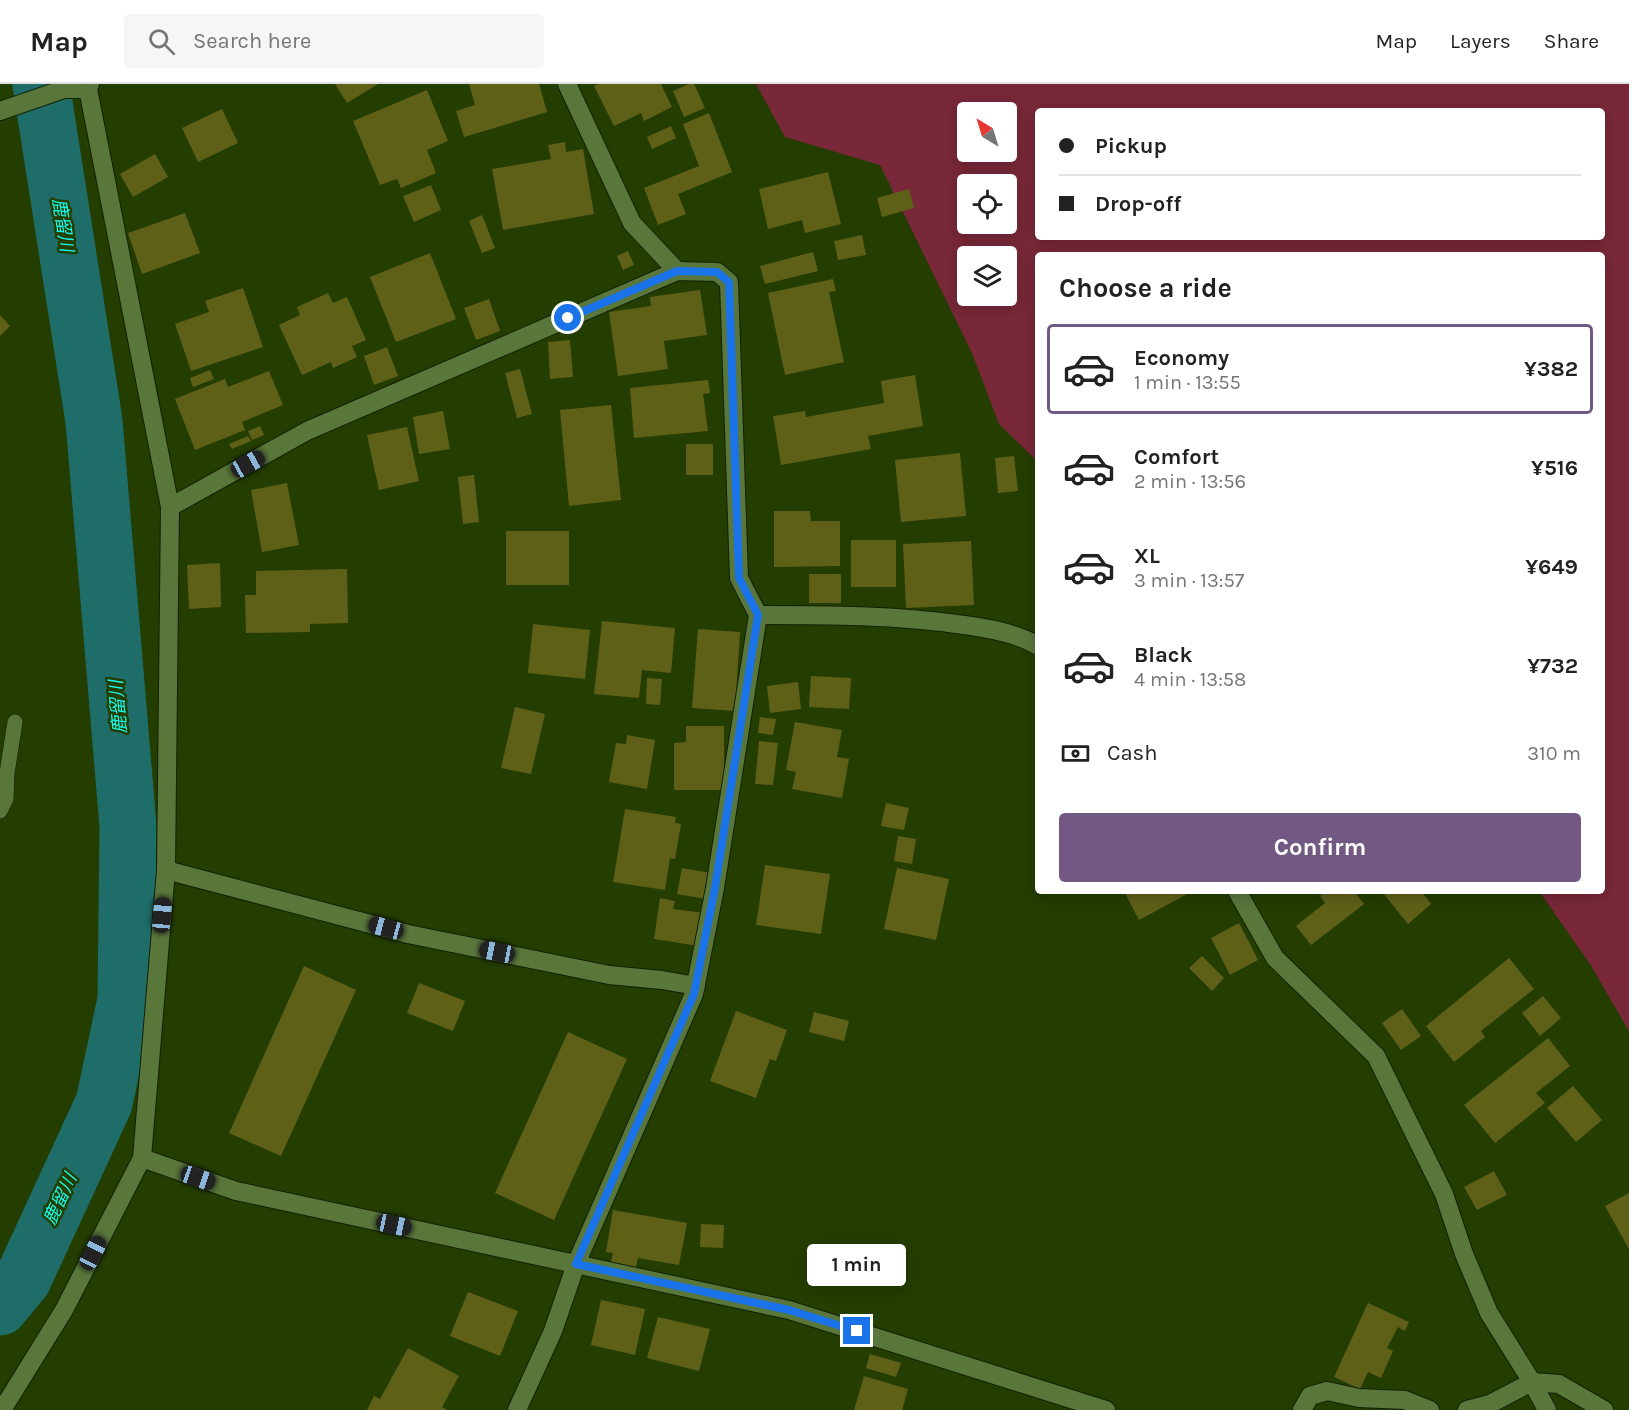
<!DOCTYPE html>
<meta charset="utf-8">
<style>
:root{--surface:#fff;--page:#f6f6f6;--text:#222;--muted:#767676;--line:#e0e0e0;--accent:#725984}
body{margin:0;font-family:Karla,"Noto Sans JP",sans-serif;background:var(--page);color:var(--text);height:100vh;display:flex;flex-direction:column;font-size:22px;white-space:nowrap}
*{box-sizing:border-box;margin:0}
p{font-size:20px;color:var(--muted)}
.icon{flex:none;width:33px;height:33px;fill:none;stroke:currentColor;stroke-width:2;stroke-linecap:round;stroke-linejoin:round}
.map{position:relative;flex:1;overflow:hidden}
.details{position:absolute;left:1035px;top:168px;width:570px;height:642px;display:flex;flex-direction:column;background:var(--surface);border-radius:6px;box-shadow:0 3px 15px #0003}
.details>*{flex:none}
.guide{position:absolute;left:1035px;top:24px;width:570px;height:132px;border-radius:6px;box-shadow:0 3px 15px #0003;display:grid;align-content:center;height:132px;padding:0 24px;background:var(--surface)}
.needle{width:39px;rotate:322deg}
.buttons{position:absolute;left:957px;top:18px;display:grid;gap:12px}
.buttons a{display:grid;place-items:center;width:60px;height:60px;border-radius:6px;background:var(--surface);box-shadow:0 3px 15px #0003;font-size:30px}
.end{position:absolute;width:27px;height:27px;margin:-14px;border:8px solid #1a73e8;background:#fff;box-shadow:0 0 0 3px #fff}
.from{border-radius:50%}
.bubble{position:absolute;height:42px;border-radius:6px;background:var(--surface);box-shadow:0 3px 15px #0003;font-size:20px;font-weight:700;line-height:42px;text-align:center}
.car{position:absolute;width:18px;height:36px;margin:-18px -9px;border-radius:8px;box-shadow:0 0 4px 2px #0007;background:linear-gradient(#222 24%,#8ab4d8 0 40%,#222 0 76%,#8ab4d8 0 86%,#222 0)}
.guide b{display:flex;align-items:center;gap:21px;height:57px;font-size:22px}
.guide b+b{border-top:2px solid var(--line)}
.guide i{width:15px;height:15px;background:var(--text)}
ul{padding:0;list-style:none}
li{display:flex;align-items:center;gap:18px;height:90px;margin:0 12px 9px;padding:0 12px;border:3px solid transparent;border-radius:6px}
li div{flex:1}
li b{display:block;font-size:22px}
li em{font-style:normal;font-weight:700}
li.on{border-color:var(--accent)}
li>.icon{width:54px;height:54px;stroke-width:1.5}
h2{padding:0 24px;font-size:27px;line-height:72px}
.pay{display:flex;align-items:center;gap:15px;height:66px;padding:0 24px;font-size:22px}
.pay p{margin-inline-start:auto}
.cta{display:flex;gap:12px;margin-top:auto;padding:12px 24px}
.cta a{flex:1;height:69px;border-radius:6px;background:var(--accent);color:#fff;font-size:24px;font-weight:700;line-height:69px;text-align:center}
header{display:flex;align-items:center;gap:36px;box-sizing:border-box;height:84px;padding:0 30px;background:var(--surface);border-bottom:2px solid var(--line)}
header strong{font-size:28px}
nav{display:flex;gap:33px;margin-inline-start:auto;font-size:21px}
.search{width:420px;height:54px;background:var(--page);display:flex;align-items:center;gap:15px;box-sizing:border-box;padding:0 21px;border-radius:6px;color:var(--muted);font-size:22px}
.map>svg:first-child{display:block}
.green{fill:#782839;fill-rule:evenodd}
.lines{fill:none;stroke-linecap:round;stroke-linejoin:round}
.river{stroke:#1e6d69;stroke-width:57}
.building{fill:#5f6018}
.service-casing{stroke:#132103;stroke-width:16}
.minor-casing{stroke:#132103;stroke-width:20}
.service{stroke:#59763b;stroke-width:15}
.minor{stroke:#59763b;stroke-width:18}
.route{stroke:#1a73e8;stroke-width:8}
.labels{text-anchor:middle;stroke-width:5;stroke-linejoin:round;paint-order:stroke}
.water-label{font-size:18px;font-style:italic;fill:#14fdf5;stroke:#243d00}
</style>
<header>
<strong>Map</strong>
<div class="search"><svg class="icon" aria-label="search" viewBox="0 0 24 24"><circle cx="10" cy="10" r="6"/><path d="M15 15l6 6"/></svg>Search here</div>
<nav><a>Map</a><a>Layers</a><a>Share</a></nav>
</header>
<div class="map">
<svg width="1629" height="1326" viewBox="0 0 1629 1326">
<rect width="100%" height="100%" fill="#243d00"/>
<path class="green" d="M756 0H1629V947L1590 880 1539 807H1602V171H1038V378L999 340 972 269 880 81 785 53ZM1038 27H1602V153H1038ZM968 28H1006V68H968ZM968 100H1006V140H968ZM968 172H1006V212H968Z"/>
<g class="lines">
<path class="river" d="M0 1223 23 1195 104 1019 126 916 128 742 94 337 41 0"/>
</g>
<g class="building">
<path d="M335 0H378L347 19Z"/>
<path d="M469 0H539L547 28 464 53 456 27 475 21Z"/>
<path d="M598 0H661L672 23 644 37 641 29 614 42 594 2Z"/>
<path d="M689 0H694L705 24 684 33 673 7Z"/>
<path d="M427 6 448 57 427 66 436 89 401 104 397 95 380 101 353 37Z"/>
<path d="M222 25 238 59 198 78 182 44Z"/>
<path d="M709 29 732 88 678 110 686 130 658 141 644 104 699 82 683 40Z"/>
<path d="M671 42 676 54 652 65 647 53Z"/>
<path d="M565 58 566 68 583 65 594 130 503 146 492 85 551 75 548 61Z"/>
<path d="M155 70 168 93 133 113 120 90Z"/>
<path d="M828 88 841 140 805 149 802 136 768 145 759 105Z"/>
<path d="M431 101 441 126 414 138 403 112Z"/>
<path d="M909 105 914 124 882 133 877 114Z"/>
<path d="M185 129 200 169 142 190 128 149Z"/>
<path d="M482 131 495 164 482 169 469 137Z"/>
<path d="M862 151 866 171 838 176 834 157Z"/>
<path d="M628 167 634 181 623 186 617 172Z"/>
<path d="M813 168 818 187 765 200 760 182Z"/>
<path d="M430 169 456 235 396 258 370 193Z"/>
<path d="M833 195 836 207 829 208 844 278 785 291 768 209Z"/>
<path d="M243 204 263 263 191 287 175 240 209 228 205 217Z"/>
<path d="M700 206 707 251 664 257 668 285 618 292 609 228 651 222 650 213Z"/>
<path d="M328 209 333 219 347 213 366 256 352 262 357 273 333 284 331 278 302 291 279 241 300 231 297 223Z"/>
<path d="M489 215 500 247 476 256 464 224Z"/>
<path d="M0 231 10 242 0 252Z"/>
<path d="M570 256 573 293 550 295 548 258Z"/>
<path d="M387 263 398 292 374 301 364 272Z"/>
<path d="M520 285 532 330 517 334 505 289Z"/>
<path d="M210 286 214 295 193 303 190 294Z"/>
<path d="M269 287 283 321 242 338 245 346 195 366 175 315 225 295 228 303Z"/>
<path d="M915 291 923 342 868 352 871 365 781 381 773 332 805 327 806 333 884 319 881 297Z"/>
<path d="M708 296 710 309 703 310 708 347 634 354 630 304Z"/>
<path d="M611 321 621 416 569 422 560 326Z"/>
<path d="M443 327 450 365 419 370 413 333Z"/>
<path d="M260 342 264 351 252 356 248 347Z"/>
<path d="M407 343 419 397 379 406 367 351Z"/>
<path d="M248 352 251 357 232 365 229 360Z"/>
<rect x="686" y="360" width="27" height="31"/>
<path d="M960 369 966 432 901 438 895 376Z"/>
<path d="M1014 372 1018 407 998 409 995 374Z"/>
<path d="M474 391 479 438 463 440 458 393Z"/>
<path d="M287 399 299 461 262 468 251 406Z"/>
<path d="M774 427H810L811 437H840V482L774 483Z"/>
<rect x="506" y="447" width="63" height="54"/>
<rect x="851" y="456" width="45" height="47"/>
<path d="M971 457 974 521 906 524 903 460Z"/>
<path d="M220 479 221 523 189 525 187 481Z"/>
<path d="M347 485 348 539 310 540V548L246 549 245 511H256V487Z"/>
<rect x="809" y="490" width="32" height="29"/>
<path d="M602 537 675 544 671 589 642 586 639 614 594 610Z"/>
<path d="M533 540 590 546 585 595 528 589Z"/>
<path d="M698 545 740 548 735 627 692 624Z"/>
<path d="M811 592 851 594 849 625 809 623Z"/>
<path d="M647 594 662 595 660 621 646 620Z"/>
<path d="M798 598 801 625 770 629 767 602Z"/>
<path d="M515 623 545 630 531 690 501 684Z"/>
<path d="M760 633 776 635 773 651 758 649Z"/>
<path d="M795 638 842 646 837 673 849 675 842 714 792 705 796 688 786 686Z"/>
<path d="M686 642H724V706H674V659L686 658Z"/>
<path d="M627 651 655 656 647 705 609 698 616 659 626 660Z"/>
<path d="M759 657 778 659 773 701 755 700Z"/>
<path d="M886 719 909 724 904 746 881 742Z"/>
<path d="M625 725 676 733 675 739 681 740 675 775 670 774 665 806 613 798Z"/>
<path d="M898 752 916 755 912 780 894 777Z"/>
<path d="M765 781 830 790 821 850 756 841Z"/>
<path d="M682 784 710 789 706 815 677 810Z"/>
<path d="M897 784 949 795 936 856 884 845Z"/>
<path d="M1124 807H1193L1139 836Z"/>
<path d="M1327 807H1354L1364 820 1311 861 1296 842 1325 819 1320 812Z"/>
<path d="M1385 807H1421L1431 820 1408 840 1383 809Z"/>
<path d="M660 814 675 817 673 825 704 829 699 862 654 855Z"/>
<path d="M1239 839 1258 876 1230 891 1211 854Z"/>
<path d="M1202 872 1224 894 1212 907 1189 884Z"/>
<path d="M1509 874 1534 905 1481 947 1485 953 1454 978 1426 942Z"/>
<path d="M304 882 356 906 281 1072 229 1049Z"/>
<path d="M419 899 465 917 453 947 407 929Z"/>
<path d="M1543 912 1561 934 1540 952 1522 929Z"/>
<path d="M1402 925 1421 952 1401 966 1382 939Z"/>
<path d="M736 927 787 946 776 977 770 975 756 1014 710 997Z"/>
<path d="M814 928 849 937 844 957 809 948Z"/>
<path d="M568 948 627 975 554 1136 495 1109Z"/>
<path d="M1548 954 1570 982 1536 1009 1545 1019 1495 1059 1464 1021Z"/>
<path d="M1573 1002 1602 1036 1576 1058 1547 1024Z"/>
<path d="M1494 1087 1507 1111 1477 1126 1464 1103Z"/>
<path d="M1629 1109V1165L1605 1122Z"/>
<path d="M613 1126 687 1139 679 1181 638 1174 636 1183 611 1178 613 1169 606 1168Z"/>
<path d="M701 1140 724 1141 723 1164 700 1163Z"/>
<path d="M468 1208 518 1227 500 1272 450 1252Z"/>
<path d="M601 1216 645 1225 635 1271 591 1261Z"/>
<path d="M1368 1219 1409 1238 1405 1247 1398 1243 1387 1264 1393 1267 1381 1294 1368 1288 1360 1305 1334 1293Z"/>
<path d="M658 1233 710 1245 699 1287 647 1274Z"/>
<path d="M408 1264 459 1292 442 1323 447 1326H367L374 1312 380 1315Z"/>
<path d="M870 1270 901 1279 896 1293 866 1284Z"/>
<path d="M864 1292 908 1305 902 1326H854Z"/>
</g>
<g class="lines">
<defs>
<path id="service" d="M0 727 6 715 7 689 15 638"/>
<g id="minor">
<path d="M567 0 632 139 677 187"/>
<path d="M0 27 64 5H88"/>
<path d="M170 423 307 347 677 187 717 188 729 198 739 494 758 531 715 804 694 910 576 1180 553 1247 517 1326"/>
<path d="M758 531C827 531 896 531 964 541 988 544 1017 549 1038 562"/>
<path d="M166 786 408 850 609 891 662 896 696 902"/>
<path d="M1237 807 1275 874 1376 972 1444 1110 1464 1170 1489 1229 1532 1298 1547 1326"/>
<path d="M142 1074 236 1107 789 1226 1106 1326"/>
<path d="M2 1326 64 1226 142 1074 166 786 170 423 88 5 90 0"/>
<path d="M1302 1326 1310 1312 1327 1307 1359 1314 1405 1316 1430 1326"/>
<path d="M1467 1326 1490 1320 1532 1298 1559 1300 1604 1326"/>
</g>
</defs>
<use href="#service" class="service-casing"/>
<use href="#minor" class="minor-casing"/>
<use href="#service" class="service"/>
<use href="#minor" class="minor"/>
</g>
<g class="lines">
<path class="route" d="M568 234 677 187 717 188 729 198 739 494 758 531 715 804 694 910 576 1180 789 1226 857 1247"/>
</g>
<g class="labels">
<g class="water-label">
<text transform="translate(63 141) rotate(81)" y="6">鹿留川</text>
<text transform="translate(118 623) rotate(-95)" y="6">鹿留川</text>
<text transform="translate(60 1115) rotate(-65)" y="6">鹿留川</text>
</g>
</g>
</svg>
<div class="buttons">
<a><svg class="needle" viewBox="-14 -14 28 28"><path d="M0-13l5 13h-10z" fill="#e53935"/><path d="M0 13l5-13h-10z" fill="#767676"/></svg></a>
<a><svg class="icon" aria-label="locate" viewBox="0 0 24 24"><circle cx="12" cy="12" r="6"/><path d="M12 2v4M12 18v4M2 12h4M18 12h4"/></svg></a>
<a><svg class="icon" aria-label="layers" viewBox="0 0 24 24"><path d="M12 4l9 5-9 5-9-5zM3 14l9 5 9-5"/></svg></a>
</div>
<i class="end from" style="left:568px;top:234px"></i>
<i class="end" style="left:857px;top:1247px"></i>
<div class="bubble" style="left:807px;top:1160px;width:99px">1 min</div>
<i class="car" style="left:248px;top:380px;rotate:61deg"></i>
<i class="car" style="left:162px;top:831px;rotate:5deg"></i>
<i class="car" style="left:386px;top:844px;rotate:285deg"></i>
<i class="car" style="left:497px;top:868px;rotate:281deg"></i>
<i class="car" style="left:198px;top:1094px;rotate:109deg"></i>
<i class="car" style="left:394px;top:1141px;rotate:102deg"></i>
<i class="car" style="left:93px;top:1169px;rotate:27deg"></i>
<div class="guide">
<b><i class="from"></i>Pickup</b>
<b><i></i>Drop-off</b>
</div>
<section class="details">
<h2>Choose a ride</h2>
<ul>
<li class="on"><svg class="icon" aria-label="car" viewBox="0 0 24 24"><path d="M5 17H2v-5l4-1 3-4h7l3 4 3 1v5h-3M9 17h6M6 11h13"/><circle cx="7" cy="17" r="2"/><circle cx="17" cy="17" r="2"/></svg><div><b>Economy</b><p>1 min · 13:55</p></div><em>¥382</em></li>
<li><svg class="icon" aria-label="car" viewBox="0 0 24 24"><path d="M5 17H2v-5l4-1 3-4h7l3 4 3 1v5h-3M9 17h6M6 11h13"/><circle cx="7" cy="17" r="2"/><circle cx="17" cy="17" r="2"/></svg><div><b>Comfort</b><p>2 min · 13:56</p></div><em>¥516</em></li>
<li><svg class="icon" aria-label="car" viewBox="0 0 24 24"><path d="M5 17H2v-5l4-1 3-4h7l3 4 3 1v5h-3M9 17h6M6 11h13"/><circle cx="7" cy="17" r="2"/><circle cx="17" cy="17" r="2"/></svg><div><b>XL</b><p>3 min · 13:57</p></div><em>¥649</em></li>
<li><svg class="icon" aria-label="car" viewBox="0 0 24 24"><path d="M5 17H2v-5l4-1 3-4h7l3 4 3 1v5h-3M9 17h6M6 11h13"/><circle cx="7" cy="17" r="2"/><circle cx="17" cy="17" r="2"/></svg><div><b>Black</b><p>4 min · 13:58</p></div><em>¥732</em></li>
</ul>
<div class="pay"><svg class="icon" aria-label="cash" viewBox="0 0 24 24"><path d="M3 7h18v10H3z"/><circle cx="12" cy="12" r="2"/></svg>Cash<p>310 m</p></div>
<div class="cta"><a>Confirm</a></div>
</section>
</div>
